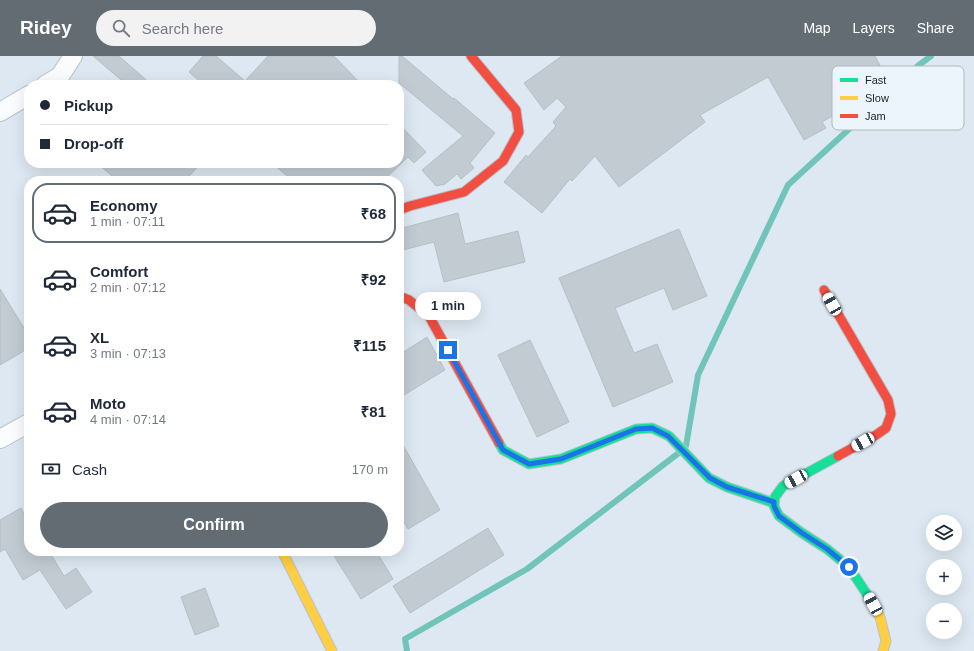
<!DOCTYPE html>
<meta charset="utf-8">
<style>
:root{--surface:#fff;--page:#f2f2f3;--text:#1f2937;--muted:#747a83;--line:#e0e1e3;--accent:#636b73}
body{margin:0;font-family:Helvetica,sans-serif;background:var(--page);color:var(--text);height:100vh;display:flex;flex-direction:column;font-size:15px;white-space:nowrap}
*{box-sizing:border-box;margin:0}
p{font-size:13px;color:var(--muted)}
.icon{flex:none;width:22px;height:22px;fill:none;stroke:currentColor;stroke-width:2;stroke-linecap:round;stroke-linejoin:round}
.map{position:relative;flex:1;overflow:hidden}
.side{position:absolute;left:24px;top:120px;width:380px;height:380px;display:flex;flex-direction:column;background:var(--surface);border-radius:16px;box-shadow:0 4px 16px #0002}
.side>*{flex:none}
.top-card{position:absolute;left:24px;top:24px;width:380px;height:88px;border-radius:16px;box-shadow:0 4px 16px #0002;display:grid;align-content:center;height:88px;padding:0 16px;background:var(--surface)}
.controls{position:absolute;left:926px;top:459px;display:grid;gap:8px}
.controls a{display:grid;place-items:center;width:36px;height:36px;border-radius:50%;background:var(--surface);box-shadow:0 4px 16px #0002;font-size:20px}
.end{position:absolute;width:18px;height:18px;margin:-9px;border:5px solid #1a73e8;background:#fff;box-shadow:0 0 0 2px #fff}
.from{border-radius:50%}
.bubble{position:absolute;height:28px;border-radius:14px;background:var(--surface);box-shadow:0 4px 16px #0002;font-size:13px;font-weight:600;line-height:28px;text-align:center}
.car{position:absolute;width:12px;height:24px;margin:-12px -6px;border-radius:5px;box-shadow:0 0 3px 1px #0007;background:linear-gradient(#fff 24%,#345 0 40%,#fff 0 76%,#345 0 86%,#fff 0)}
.top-card b{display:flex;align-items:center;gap:14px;height:38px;font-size:15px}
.top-card b+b{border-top:1px solid var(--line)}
.top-card i{width:10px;height:10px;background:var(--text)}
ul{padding:7px 0 0;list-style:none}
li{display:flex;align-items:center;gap:12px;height:60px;margin:0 8px 6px;padding:0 8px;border:2px solid transparent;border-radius:16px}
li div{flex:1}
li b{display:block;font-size:15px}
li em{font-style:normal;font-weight:600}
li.current{border-color:var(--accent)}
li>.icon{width:36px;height:36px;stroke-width:1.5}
.pay{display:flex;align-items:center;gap:10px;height:44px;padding:0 16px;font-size:15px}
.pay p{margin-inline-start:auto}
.button{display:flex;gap:8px;margin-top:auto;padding:8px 16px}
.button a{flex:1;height:46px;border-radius:24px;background:var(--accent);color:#fff;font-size:16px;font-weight:600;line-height:46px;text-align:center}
header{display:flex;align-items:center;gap:24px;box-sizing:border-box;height:56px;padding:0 20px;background:var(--accent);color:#fff}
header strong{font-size:19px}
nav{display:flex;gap:22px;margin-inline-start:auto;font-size:14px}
.search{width:280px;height:36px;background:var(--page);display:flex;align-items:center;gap:10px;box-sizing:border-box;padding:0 14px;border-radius:22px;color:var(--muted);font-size:15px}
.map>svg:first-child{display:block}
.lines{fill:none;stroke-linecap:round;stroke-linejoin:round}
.stream{stroke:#70c4ba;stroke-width:6}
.building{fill:#c1cbd1;stroke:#b5bfc4}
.street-casing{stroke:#b9c2c9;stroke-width:20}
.fast-casing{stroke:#b9c2c9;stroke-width:11}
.slow-casing{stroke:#b9c2c9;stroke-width:11}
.jam-casing{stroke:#b9c2c9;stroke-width:11}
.street{stroke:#fafcfd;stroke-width:18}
.fast{stroke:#16e098;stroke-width:9}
.slow{stroke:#ffcf43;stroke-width:9}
.jam{stroke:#f24e42;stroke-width:9}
.route{stroke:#1a73e8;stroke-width:5}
.key{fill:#ecf5fb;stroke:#afb8be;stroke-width:1}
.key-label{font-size:11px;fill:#21282f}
</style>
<header>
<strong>Ridey</strong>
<div class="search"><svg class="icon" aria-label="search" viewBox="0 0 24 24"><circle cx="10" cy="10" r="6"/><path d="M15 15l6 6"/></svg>Search here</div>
<nav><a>Map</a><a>Layers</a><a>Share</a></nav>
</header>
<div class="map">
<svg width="974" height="595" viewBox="0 0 974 595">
<rect width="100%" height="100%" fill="#dde8f2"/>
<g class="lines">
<g class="stream">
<path d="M686 390 698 319 788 129 919 9 931 0"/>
<path d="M407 595 405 583 527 513 680 396"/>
</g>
</g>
<g class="building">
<path d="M93 0H119L152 29H127Z"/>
<path d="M203 0H216L245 25 268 0H334L362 29H204L189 16Z"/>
<path d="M399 0H402L453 43 454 42 495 77 470 107 474 112 461 123 457 118 445 128 436 130 422 114 463 80 399 27Z"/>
<path d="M562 0H875L891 30 867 43 866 41 822 66 826 72 804 84 768 21 700 59 705 66 619 131 595 100 572 125 570 123 542 157 504 126 526 99 528 101 556 70 553 66 566 51 557 42 544 54 524 27Z"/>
<path d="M399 68 426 96 414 107 408 101 383 125H293L272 107H399Z"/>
<path d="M97 107H201L185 125H118Z"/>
<path d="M458 157 465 188 518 175 525 206 444 226 434 186 399 195V173Z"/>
<path d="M679 173 707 240 673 254 664 232 615 252 634 297 657 288 673 326 613 351 559 222Z"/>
<path d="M0 233 29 280V292L0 309Z"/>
<path d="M427 281 445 314 399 342V299Z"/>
<path d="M530 284 569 366 537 381 498 299Z"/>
<path d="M399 382 440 454 408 473 399 458Z"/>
<path d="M21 452 29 467V495H49L64 520 76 512 92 536 66 553 40 514 23 524 5 493 0 496V464Z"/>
<path d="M488 472 504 499 410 557 393 530Z"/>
<path d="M331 495H376L393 523 361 543Z"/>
<path d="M205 532 219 570 195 579 181 541Z"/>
</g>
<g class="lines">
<defs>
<g id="street">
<path d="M45 29 60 20 73 0"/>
<path d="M0 56 29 39"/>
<path d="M0 383 29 367"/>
</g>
<g id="fast">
<path d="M499 387 503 394 529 408 561 403 636 373 652 372 669 380 709 422 727 431 774 447"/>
<path d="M838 400 783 430 775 441 774 450 779 460 802 477 827 493 849 511 870 543"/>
</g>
<g id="slow">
<path d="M282 495 332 595"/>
<path d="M870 543 880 561 886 585 883 595"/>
</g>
<g id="jam">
<path d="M399 154 410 150 464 136 503 105 519 76 516 54 471 0"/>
<path d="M824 234 888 344 891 358 886 372 876 379 838 400"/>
<path d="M399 240 409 244 429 260 499 387"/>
</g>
</defs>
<use href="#street" class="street-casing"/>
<use href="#fast" class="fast-casing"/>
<use href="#slow" class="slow-casing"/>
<use href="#jam" class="jam-casing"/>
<use href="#street" class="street"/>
<use href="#fast" class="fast"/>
<use href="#slow" class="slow"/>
<use href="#jam" class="jam"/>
</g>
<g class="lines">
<path class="route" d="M448 294 503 394 529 408 561 403 636 373 652 372 668 380 710 422 727 431 774 446V450L779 460 802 477 827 493 849 511"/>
</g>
<rect x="832" y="10" width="132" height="64" rx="6" class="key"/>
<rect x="840" y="22" width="18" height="4" fill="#16e098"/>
<rect x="840" y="40" width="18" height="4" fill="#ffcf43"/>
<rect x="840" y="58" width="18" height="4" fill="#f24e42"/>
<g class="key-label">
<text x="865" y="28">Fast</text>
<text x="865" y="46">Slow</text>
<text x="865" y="64">Jam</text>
</g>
</svg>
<div class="controls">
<a><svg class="icon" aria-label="layers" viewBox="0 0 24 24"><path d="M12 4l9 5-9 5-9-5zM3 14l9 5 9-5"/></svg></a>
<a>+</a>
<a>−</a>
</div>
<i class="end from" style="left:849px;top:511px"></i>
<i class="end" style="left:448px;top:294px"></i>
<div class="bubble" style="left:415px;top:236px;width:66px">1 min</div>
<i class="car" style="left:832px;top:248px;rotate:330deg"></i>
<i class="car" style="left:863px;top:386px;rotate:241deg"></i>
<i class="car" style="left:796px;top:423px;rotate:241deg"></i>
<i class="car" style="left:873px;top:548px;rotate:331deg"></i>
<div class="top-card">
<b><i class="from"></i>Pickup</b>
<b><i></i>Drop-off</b>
</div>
<section class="side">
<ul>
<li class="current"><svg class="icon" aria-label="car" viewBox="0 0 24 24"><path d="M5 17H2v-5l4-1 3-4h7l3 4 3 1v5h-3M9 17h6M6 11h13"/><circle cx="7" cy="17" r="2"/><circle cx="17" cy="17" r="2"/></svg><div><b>Economy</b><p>1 min · 07:11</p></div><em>₹68</em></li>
<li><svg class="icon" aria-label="car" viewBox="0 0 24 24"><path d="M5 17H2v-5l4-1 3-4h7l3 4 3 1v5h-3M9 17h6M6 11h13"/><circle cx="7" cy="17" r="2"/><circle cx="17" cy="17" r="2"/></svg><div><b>Comfort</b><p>2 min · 07:12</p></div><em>₹92</em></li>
<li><svg class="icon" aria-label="car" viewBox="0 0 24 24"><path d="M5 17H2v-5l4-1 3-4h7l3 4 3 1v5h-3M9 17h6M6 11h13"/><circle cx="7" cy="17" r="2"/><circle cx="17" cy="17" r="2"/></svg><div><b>XL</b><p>3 min · 07:13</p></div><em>₹115</em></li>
<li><svg class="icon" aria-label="car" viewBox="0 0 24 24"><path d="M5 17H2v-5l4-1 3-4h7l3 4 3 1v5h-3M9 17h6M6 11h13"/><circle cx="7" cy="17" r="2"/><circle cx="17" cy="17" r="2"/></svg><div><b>Moto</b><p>4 min · 07:14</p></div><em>₹81</em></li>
</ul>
<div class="pay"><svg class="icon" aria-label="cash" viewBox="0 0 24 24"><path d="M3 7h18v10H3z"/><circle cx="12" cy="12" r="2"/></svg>Cash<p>170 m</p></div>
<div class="button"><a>Confirm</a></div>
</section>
</div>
